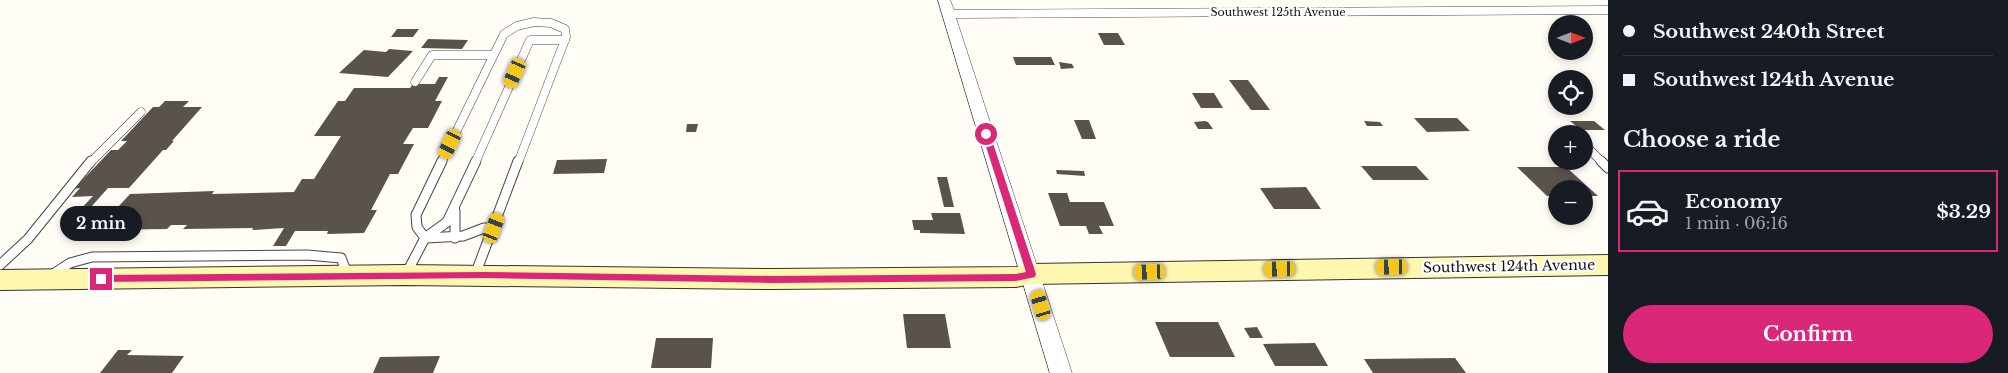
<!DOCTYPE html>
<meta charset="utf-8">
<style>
:root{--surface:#171b24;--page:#20242c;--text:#f1f3f6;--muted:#9ea1a6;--line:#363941;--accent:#db2777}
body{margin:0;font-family:"Libre Baskerville",serif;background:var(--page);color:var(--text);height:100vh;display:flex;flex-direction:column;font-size:19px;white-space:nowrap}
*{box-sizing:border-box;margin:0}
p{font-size:16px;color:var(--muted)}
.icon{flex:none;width:28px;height:28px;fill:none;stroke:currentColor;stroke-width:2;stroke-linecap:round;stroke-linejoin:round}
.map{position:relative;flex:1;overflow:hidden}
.details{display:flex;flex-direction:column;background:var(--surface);width:400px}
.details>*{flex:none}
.guide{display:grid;align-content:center;height:110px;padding:0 15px;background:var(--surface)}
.needle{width:32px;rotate:90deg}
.buttons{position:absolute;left:1548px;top:15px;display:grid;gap:10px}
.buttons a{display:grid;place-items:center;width:45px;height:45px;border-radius:50%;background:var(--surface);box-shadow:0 2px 8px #0003;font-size:25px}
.end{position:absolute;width:22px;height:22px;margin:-11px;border:6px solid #db2777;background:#fff;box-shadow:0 0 0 2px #fff}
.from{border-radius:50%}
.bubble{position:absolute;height:35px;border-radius:18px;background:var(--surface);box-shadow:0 2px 8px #0003;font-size:16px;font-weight:800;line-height:35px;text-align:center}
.car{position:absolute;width:15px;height:30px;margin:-15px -8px;border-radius:6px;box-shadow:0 0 4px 1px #0007;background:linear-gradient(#f5c518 24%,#345 0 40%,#f5c518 0 76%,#345 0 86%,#f5c518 0)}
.guide b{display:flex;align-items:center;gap:18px;height:48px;font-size:19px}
.guide b+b{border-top:1px solid var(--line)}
.guide i{width:12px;height:12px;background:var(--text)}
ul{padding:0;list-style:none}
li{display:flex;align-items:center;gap:15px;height:82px;margin:0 10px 8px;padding:0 5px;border:2px solid transparent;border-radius:0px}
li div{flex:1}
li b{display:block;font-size:19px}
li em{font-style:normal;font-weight:800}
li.on{border-color:var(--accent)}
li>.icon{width:45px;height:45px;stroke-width:1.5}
h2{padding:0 15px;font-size:22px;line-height:60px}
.cta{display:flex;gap:10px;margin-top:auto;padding:10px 15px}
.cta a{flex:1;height:58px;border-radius:30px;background:var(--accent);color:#fff;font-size:20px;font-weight:800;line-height:58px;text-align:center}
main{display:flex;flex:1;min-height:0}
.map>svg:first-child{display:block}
.building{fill:#5a524d}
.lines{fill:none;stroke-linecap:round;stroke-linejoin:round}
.lane-far1-casing{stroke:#444;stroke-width:9}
.lane-casing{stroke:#444;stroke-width:11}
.street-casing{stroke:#444;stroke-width:1}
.secondary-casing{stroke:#333;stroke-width:2}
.lane-far1{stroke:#fff;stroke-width:8}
.lane{stroke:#fff;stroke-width:9}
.street{fill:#fff;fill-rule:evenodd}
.secondary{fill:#fff6b0;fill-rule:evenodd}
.route{fill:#db2777}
.labels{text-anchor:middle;stroke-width:5;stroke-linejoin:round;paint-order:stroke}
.far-street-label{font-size:11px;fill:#111;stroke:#fff}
.street-label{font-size:14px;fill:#111;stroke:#fff}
</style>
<main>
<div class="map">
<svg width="1608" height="373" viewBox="0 0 1608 373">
<rect width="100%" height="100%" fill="#fffdf5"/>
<g class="building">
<path d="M397 29H419L413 37H391Z"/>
<path d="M1098 33H1118L1125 45H1104Z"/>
<path d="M428 39 468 40 462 49 421 48Z"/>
<path d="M389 49 413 51 388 77 339 73 364 50 386 52Z"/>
<path d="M1013 57H1051L1055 65H1016Z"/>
<path d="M1059 62 1072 64 1074 68 1061 69Z"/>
<path d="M439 77H448L435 101H442L428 128H413L403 144H414L398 174H390L371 210H377L364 233 327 234 328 231H295L286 246H273L284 228 252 230 253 228 183 229 187 225H171L167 229 98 230 101 227H89L102 212H78L93 196 72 197 80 188 74 189 111 150H118L127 141H121L153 107H159L165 101H189L183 107H202L172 141H174L166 150H163L129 188H108L91 207 119 206 130 194 214 191 212 194 294 192 302 179H314L341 136H314L338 101H345L354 88H410L413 84H435Z"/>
<path d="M1229 80H1248L1270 110H1251Z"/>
<path d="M1192 93H1214L1223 108H1201Z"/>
<path d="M1414 118H1457L1470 131 1427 132Z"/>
<path d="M1074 120H1089L1096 139H1082Z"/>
<path d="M1205 121 1208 122 1213 129H1198L1194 122Z"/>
<path d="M1364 121 1380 122 1383 126H1367Z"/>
<path d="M1570 121H1594L1605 130H1581Z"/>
<path d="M687 124H698L696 132H686Z"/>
<path d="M607 159 604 173 553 174 557 160Z"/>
<path d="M1361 166H1416L1429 180H1373Z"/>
<path d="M1517 167H1566L1598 196H1584V189H1556V196H1547Z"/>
<path d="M1056 170 1084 171 1085 176 1057 174Z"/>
<path d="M937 177H947L954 207H944Z"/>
<path d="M1306 187 1321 209H1274L1260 188Z"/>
<path d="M1048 193H1067L1070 202H1104L1114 226H1099L1103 234H1089L1086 226H1060Z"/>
<path d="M931 213H960L965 234 920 233V230H914L912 220H933Z"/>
<path d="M903 314H945L951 348H907Z"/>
<path d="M1155 322H1218L1235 357H1170Z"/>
<path d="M1257 327 1263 338H1250L1244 328Z"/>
<path d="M656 338H713L711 368H651Z"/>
<path d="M1315 343 1328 366H1275L1263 344Z"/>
<path d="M118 350H132L127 355 184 356 172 373H100Z"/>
<path d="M440 356 433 373H373L380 357Z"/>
<path d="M1455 358 1466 373H1373L1364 359Z"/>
</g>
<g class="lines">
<defs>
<g id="lane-far1">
<path d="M415 82 432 55H493"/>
<path d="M1584 144 1603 163"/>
<path d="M90 163 141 112"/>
<path d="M441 163 504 34 517 26 534 22 551 23 565 29 566 37 518 163"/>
<path d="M475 163 530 40H565"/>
</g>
<g id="lane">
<path d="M1601 161 1608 168"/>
<path d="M455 211V238"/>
<path d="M425 238 447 222 476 161"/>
<path d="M426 238 463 236 484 228H494"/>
<path d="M0 265 28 239 91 161"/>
<path d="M406 274 425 238 417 227 416 215 442 161"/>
<path d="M475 275 518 161"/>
<path d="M50 276 70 263 92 257 307 255 341 258 348 276"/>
</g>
<path id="street" d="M938 0H950L954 10 1608 6V14L956 18 1072 373H1050Z"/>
<path id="secondary" d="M1608 255V275L1031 284 1016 287 773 289 405 285 0 290V270L405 265 773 269 1016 267 1031 264Z"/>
</defs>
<use href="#lane-far1" class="lane-far1-casing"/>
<use href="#lane" class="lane-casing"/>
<use href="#street" class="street-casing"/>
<use href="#secondary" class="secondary-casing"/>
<use href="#lane-far1" class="lane-far1"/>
<use href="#lane" class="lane"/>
<use href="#street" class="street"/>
<use href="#secondary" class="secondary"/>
</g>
<path class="route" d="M986 132 990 134 1036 274 1035 277 1016 281 773 283 484 278 101 282 97 279 101 275 484 272 773 276 1016 274 1026 272 982 134Z"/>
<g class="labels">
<g class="far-street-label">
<text x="1278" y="16">Southwest 125th Avenue</text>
</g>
<g class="street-label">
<text transform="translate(1509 266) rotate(-1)" y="5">Southwest 124th Avenue</text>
</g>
</g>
</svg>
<div class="buttons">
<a><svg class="needle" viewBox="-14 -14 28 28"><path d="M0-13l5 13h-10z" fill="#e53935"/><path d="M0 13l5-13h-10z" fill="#9ea1a6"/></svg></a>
<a><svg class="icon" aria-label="locate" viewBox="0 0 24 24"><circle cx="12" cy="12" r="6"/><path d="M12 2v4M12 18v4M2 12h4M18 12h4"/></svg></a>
<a>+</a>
<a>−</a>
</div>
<i class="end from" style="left:986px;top:134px"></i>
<i class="end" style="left:101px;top:279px"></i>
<div class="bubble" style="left:60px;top:206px;width:82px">2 min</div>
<i class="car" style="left:515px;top:73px;rotate:204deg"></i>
<i class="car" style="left:450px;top:144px;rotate:206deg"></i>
<i class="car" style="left:494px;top:228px;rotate:21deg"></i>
<i class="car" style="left:1392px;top:267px;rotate:269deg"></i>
<i class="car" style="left:1280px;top:269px;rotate:269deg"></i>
<i class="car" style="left:1150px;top:272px;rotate:268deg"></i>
<i class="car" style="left:1041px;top:305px;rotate:343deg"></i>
</div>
<section class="details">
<div class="guide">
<b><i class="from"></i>Southwest 240th Street</b>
<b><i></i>Southwest 124th Avenue</b>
</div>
<h2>Choose a ride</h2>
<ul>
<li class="on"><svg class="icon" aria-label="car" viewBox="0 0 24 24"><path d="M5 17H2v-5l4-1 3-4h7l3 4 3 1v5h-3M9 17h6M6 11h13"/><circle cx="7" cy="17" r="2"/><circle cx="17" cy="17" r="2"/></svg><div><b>Economy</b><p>1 min · 06:16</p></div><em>$3.29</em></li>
</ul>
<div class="cta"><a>Confirm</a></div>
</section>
</main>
